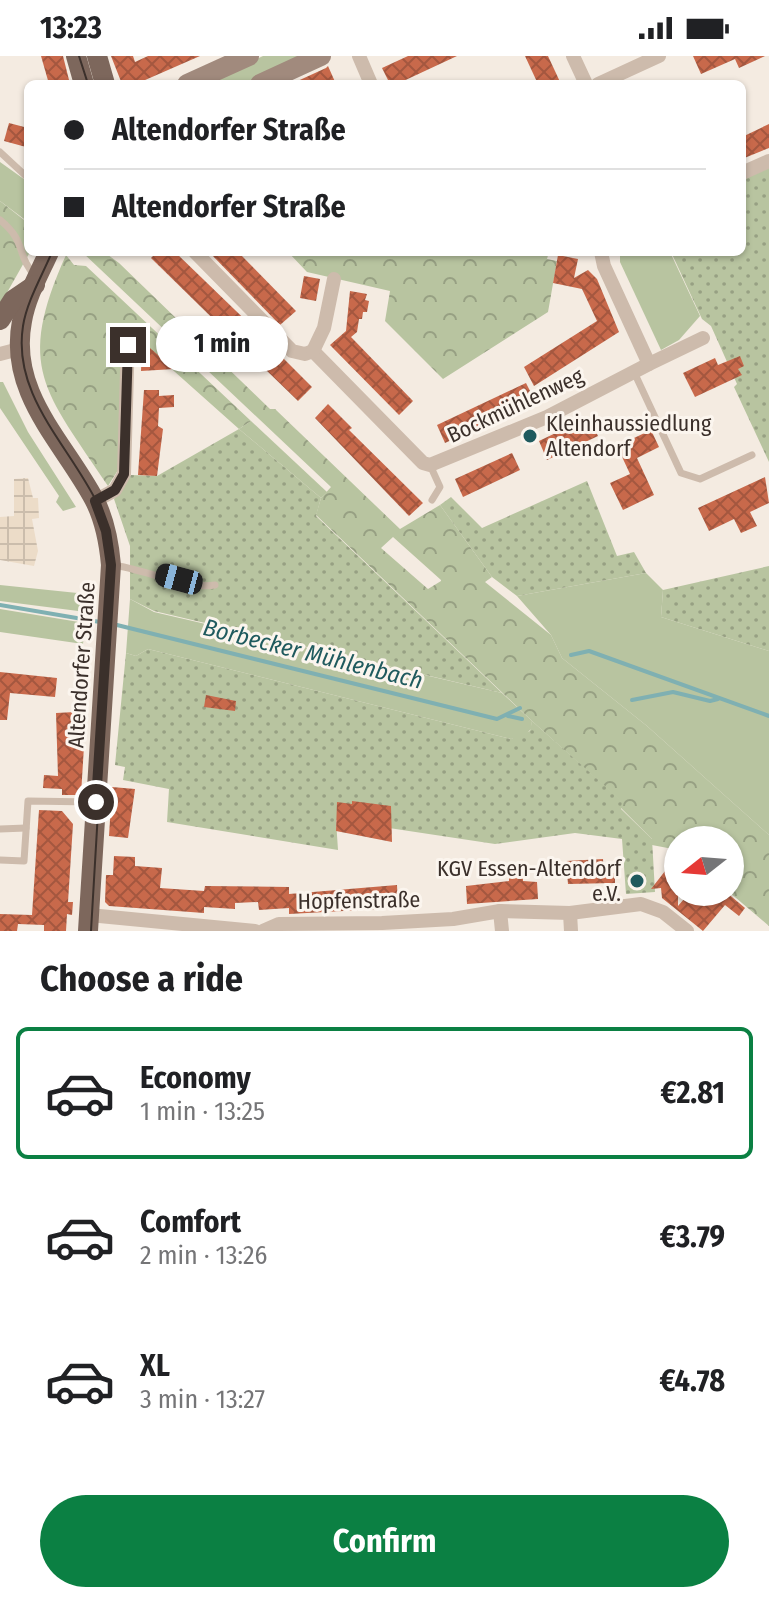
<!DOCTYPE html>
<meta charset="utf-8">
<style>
:root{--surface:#fff;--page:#f2f2f2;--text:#202124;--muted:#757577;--line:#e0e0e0;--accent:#0b8043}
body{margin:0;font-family:"Fira Sans Condensed",sans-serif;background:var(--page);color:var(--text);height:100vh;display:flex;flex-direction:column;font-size:30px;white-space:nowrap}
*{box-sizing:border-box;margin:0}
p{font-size:26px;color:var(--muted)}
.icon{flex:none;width:44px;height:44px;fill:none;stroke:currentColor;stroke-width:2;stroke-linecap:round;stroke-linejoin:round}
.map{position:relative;height:875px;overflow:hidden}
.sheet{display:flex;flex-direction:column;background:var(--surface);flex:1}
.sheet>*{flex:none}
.top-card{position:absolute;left:24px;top:24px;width:722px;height:176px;border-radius:12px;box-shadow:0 2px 6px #0004;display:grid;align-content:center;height:176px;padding:0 40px;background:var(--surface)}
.needle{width:52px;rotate:253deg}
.fabs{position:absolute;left:664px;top:770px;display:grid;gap:16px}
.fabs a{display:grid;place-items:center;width:80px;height:80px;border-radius:50%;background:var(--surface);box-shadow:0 2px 6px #0004;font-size:40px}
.end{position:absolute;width:36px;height:36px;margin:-18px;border:10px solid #3b302b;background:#fff;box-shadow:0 0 0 4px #fff}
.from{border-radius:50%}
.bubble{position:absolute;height:56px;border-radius:28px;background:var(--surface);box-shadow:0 2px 6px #0004;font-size:26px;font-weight:700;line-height:56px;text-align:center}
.car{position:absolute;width:24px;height:48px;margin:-24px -12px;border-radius:10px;box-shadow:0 0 6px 2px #0007;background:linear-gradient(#222 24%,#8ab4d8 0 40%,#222 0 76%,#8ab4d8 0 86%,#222 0)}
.top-card b{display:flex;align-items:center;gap:28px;height:76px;font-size:30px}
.top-card b+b{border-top:2px solid var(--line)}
.top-card i{width:20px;height:20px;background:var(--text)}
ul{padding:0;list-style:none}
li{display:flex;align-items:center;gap:24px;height:132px;margin:0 16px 12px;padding:0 24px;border:4px solid transparent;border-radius:12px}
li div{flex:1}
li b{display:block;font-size:30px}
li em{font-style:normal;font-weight:700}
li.active{border-color:var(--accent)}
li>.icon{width:72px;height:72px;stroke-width:1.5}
h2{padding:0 40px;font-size:36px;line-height:96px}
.button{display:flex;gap:16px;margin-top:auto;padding:16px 40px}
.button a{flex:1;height:92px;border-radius:48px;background:var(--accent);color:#fff;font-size:32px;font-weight:700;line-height:92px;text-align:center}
.status{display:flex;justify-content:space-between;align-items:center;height:56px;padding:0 40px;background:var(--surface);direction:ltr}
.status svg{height:22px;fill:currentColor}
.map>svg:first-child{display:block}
.grass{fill:#b8c4a0}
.forest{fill:url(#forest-crowns);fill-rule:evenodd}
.garden{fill:url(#garden-dots)}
.plaza{fill:url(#plaza-grid)}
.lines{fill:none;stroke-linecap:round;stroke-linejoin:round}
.stream{stroke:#7fb0b2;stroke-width:4}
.building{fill:url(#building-cross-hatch)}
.lane{stroke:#cdbbac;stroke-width:7}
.street{stroke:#cdbbac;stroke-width:14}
.secondary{stroke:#a18a7d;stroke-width:20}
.primary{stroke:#7d675c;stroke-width:20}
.tram{stroke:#3b302b;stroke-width:2}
.route{stroke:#3b302b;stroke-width:10}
.poi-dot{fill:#1f5a5e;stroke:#fbf5ee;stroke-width:3}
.labels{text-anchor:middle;stroke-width:6;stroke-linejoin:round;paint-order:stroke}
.street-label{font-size:22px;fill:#3b302b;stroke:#fbf5ee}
.poi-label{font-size:22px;fill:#3b302b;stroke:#fbf5ee;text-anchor:start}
.water-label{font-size:24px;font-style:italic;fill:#1f5a5e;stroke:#fbf5ee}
</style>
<div class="status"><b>13:23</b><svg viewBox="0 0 49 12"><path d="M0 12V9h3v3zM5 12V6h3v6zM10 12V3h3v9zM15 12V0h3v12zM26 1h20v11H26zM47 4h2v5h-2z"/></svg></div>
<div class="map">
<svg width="769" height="875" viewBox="0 0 769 875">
<defs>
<pattern id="forest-crowns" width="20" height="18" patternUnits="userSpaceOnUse" patternTransform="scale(2)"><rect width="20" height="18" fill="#b8c4a0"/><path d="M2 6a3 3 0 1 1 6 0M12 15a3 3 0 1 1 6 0" fill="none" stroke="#97a083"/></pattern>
<pattern id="garden-dots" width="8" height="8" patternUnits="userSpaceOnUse" patternTransform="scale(2)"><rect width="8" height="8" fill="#b8c4a0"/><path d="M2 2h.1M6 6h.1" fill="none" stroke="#97a083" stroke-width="1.8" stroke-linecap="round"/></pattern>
<pattern id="plaza-grid" width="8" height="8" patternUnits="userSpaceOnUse" patternTransform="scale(2)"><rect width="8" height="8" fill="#ecdcc8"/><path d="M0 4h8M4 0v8" fill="none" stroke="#cbbdac"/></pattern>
<pattern id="building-cross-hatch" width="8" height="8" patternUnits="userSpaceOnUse" patternTransform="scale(2)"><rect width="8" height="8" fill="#c8694b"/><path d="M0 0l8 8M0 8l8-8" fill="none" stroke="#a4573f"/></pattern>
</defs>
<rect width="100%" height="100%" fill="#f4ebe1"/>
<g class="grass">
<path d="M263 0H306L246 28H203Z"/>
<path d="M0 106 28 126V166L0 145Z"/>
<path d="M620 196H670L700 260 679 284 661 294 620 206Z"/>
<path d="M0 326H3L28 376 76 451 63 455 56 446 59 440 0 352Z"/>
<path d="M251 365 327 436 321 442 239 373Z"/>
<path d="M646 517 663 534 661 561 769 595V779L647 670 562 602 551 579 517 540Z"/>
<path d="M0 529 87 538 88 532H92L91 550H87L86 556 0 545Z"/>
<path d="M130 543 154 556 502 637 532 665 531 673 524 680 511 683 148 593 136 600 126 597Z"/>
<path d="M0 553 85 567 83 588 0 576Z"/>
</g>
<g class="forest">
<path d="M0 145 28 167 30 196 0 249Z"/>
<path d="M82 196H104L119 207 270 353H275L400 473 440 449 492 521 485 526 551 579 562 602 647 670 769 779V870L729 836 730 784H678V794L652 789V783L621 752V745L532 665 316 459 321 442 331 431ZM393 481 441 524V525L428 533 381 492Z"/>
<path d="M288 196H549L547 203 557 205 548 256 443 323 385 265 390 235 307 216Z"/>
<path d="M66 199 74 209 86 210 251 365 239 373 138 283H122L120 411 108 430C45 335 15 312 66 199Z"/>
</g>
<g class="garden">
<path d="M769 111V406L734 331 737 328 711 270 702 263 671 196H742V124Z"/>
<path d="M239 373 321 442 316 460 502 637 154 555 130 543V490L114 443 131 419 157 420Z"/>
<path d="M587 425 617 500 634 496 646 517 517 540 492 521 440 449 451 441 482 472Z"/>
<path d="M769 510V595L661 561 663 534Z"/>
<path d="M148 593 511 683 530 675 532 665 622 745 621 753 652 783 655 836 626 838 622 783 575 777 495 788 336 764 338 794 167 766 169 733 123 724 125 711 115 709 126 597 136 600Z"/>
</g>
<path class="plaza" d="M28 422 33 442H38L39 462 32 463 38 495 34 510 0 504V461L14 460V423Z"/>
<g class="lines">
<g class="stream">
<path d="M0 549 100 566"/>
<path d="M113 568 497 663 520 652"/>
<path d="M571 599 589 595 769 660"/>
<path d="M632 644 673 636 710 645 718 643"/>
<path d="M508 660 522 663"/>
</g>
</g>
<g class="building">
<path d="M41 0H63L70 28H49Z"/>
<path d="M111 0H133L135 6 148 0H200L136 28H122Z"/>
<path d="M408 0H457L397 28H390L382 12Z"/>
<path d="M525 0H548L561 28H538Z"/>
<path d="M693 0H765L739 12 735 3 701 18Z"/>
<path d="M328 10 336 28H291L326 12Z"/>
<path d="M9 67 28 72 26 91 4 85Z"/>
<path d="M769 68V92L742 103V81Z"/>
<path d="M157 196H175L265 283 249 298 151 202Z"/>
<path d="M209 196H238L296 255 280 269Z"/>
<path d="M558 199 578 203 574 222 588 214 597 223 619 276 534 330 524 311 597 265 582 233 553 227Z"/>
<path d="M304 220 320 223 316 245 300 242Z"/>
<path d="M350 235 367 238 365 244 369 245 367 256H363L362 263H359L357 276 351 281 413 345 399 359 330 289 346 275Z"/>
<path d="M142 285 174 313 141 315Z"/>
<path d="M279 298 312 331 298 345 264 312Z"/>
<path d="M740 300 744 310 738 313 742 319 695 341 683 317 715 302 718 309Z"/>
<path d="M526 327 535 345 445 387 437 369Z"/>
<path d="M144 334H159V340L174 339V351L159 352 158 370 163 373 157 420 138 419Z"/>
<path d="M328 348 352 372 349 374 423 447 409 460 315 362Z"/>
<path d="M589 361 598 380 547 404 539 385Z"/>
<path d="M651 374 659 391 637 402 654 439 623 454 610 427 630 418 617 390Z"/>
<path d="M512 397 520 414 463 441 455 423Z"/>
<path d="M765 421 769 447 750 456 757 470 741 477 734 463 709 475 698 452Z"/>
<path d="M0 616 57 622 55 641 10 637 7 664H0Z"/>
<path d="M206 639 236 645 235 655 204 651Z"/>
<path d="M75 656 77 689 84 690 81 739H62V733L43 732 44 719 58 720 56 657Z"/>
<path d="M112 731 135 733 128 782 109 780Z"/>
<path d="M352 745 391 750 392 786 336 775 337 746 352 748Z"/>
<path d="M39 754 62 755 73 768 68 846H73L72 859 67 858 66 875H44V869L18 868 17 875H0V858L32 859Z"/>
<path d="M114 800 135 801V810L162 812 160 832 204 835 205 830 289 831V838L397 829 398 852 289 858V852L259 854 258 846 235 847V853L204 851V857L109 850 105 846 106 819H113Z"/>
<path d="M603 803 604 817H615V827L568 828 566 805Z"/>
<path d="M669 810 678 817V850L690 836H726L745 852 739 860 725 849 703 875 662 842 661 832 651 833Z"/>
<path d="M509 817H523V825L537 826 538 843 467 848 466 830 509 825Z"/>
</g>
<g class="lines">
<g class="lane">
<path d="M0 96 28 122"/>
<path d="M0 164C28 187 15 198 36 221"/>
<path d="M634 316 681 417 700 423 752 399"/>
<path d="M430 409 440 431 432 444"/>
<path d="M113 509C143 513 190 534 215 529"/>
<path d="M0 773 26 772"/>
<path d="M0 804 24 805 28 745 93 746"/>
</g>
<g class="street">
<path d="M359 0 371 28"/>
<path d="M573 0 586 28"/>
<path d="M598 28 659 0"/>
<path d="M742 117 769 105"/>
<path d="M195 196 292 295 305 298 313 295 423 407 430 409 547 361 649 308"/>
<path d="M601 196 604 210 649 308 703 282"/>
<path d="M313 295 324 272 334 223"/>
<path d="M0 298 19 293"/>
<path d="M95 445 115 434 124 418 128 280"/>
<path d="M500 855 502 875"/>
<path d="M570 857 571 875"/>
<path d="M89 859 255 875"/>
<path d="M263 875 279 868 382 867 453 863 500 855 570 857 641 848 663 856 687 875"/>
</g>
<g class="secondary">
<path d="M187 28 249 0"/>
<path d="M260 28 321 0"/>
</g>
<g class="primary">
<path d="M76 0 84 28"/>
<path d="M97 0 105 28"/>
<path d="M49 196C39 218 26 241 22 265 8 337 63 385 94 443 105 464 109 486 111 509L88 875"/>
<path d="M0 264 13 244 35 229"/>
</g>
<g class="tram">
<path d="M79 0 88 28"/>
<path d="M52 196C42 220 27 245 23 270 9 359 106 415 113 500L91 875"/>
</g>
</g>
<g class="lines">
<path class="route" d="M96 746 111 509 106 475 95 445 115 434 124 418 128 289"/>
</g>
<g class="poi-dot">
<circle cx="530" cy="380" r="8"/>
<circle cx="637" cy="825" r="8"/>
</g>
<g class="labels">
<g class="street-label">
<text transform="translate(515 349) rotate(-25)" y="8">Bockmühlenweg</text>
<text transform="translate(81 609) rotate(-86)" y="8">Altendorfer Straße</text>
<text transform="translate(359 844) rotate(-1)" y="8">Hopfenstraße</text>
</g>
<g class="poi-label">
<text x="546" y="375">Kleinhaussiedlung<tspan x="546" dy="25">Altendorf</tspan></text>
<text x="621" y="820" text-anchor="end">KGV Essen-Altendorf<tspan x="621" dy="25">e.V.</tspan></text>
</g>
<g class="water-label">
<text transform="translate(313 598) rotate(14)" y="8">Borbecker Mühlenbach</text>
</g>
</g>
</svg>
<div class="fabs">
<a><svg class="needle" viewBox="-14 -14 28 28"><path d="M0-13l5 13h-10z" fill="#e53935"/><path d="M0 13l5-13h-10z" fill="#757577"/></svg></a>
</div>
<i class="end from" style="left:96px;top:746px"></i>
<i class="end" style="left:128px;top:289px"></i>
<div class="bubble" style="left:156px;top:260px;width:132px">1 min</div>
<i class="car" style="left:179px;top:523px;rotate:285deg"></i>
<div class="top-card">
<b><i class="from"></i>Altendorfer Straße</b>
<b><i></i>Altendorfer Straße</b>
</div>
</div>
<section class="sheet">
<h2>Choose a ride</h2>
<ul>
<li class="active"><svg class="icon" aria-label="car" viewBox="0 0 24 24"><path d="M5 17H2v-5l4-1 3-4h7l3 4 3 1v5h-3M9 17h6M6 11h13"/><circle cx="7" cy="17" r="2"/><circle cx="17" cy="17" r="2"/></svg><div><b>Economy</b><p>1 min · 13:25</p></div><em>€2.81</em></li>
<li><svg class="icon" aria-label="car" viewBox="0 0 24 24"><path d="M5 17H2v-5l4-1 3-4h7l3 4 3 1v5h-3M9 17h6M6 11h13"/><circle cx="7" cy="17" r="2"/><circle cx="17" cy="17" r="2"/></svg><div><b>Comfort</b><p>2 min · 13:26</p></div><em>€3.79</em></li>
<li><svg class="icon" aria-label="car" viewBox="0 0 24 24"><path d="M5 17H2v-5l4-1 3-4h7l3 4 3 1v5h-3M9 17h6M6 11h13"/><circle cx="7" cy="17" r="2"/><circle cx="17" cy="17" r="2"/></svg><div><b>XL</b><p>3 min · 13:27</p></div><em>€4.78</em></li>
</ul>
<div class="button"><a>Confirm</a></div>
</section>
